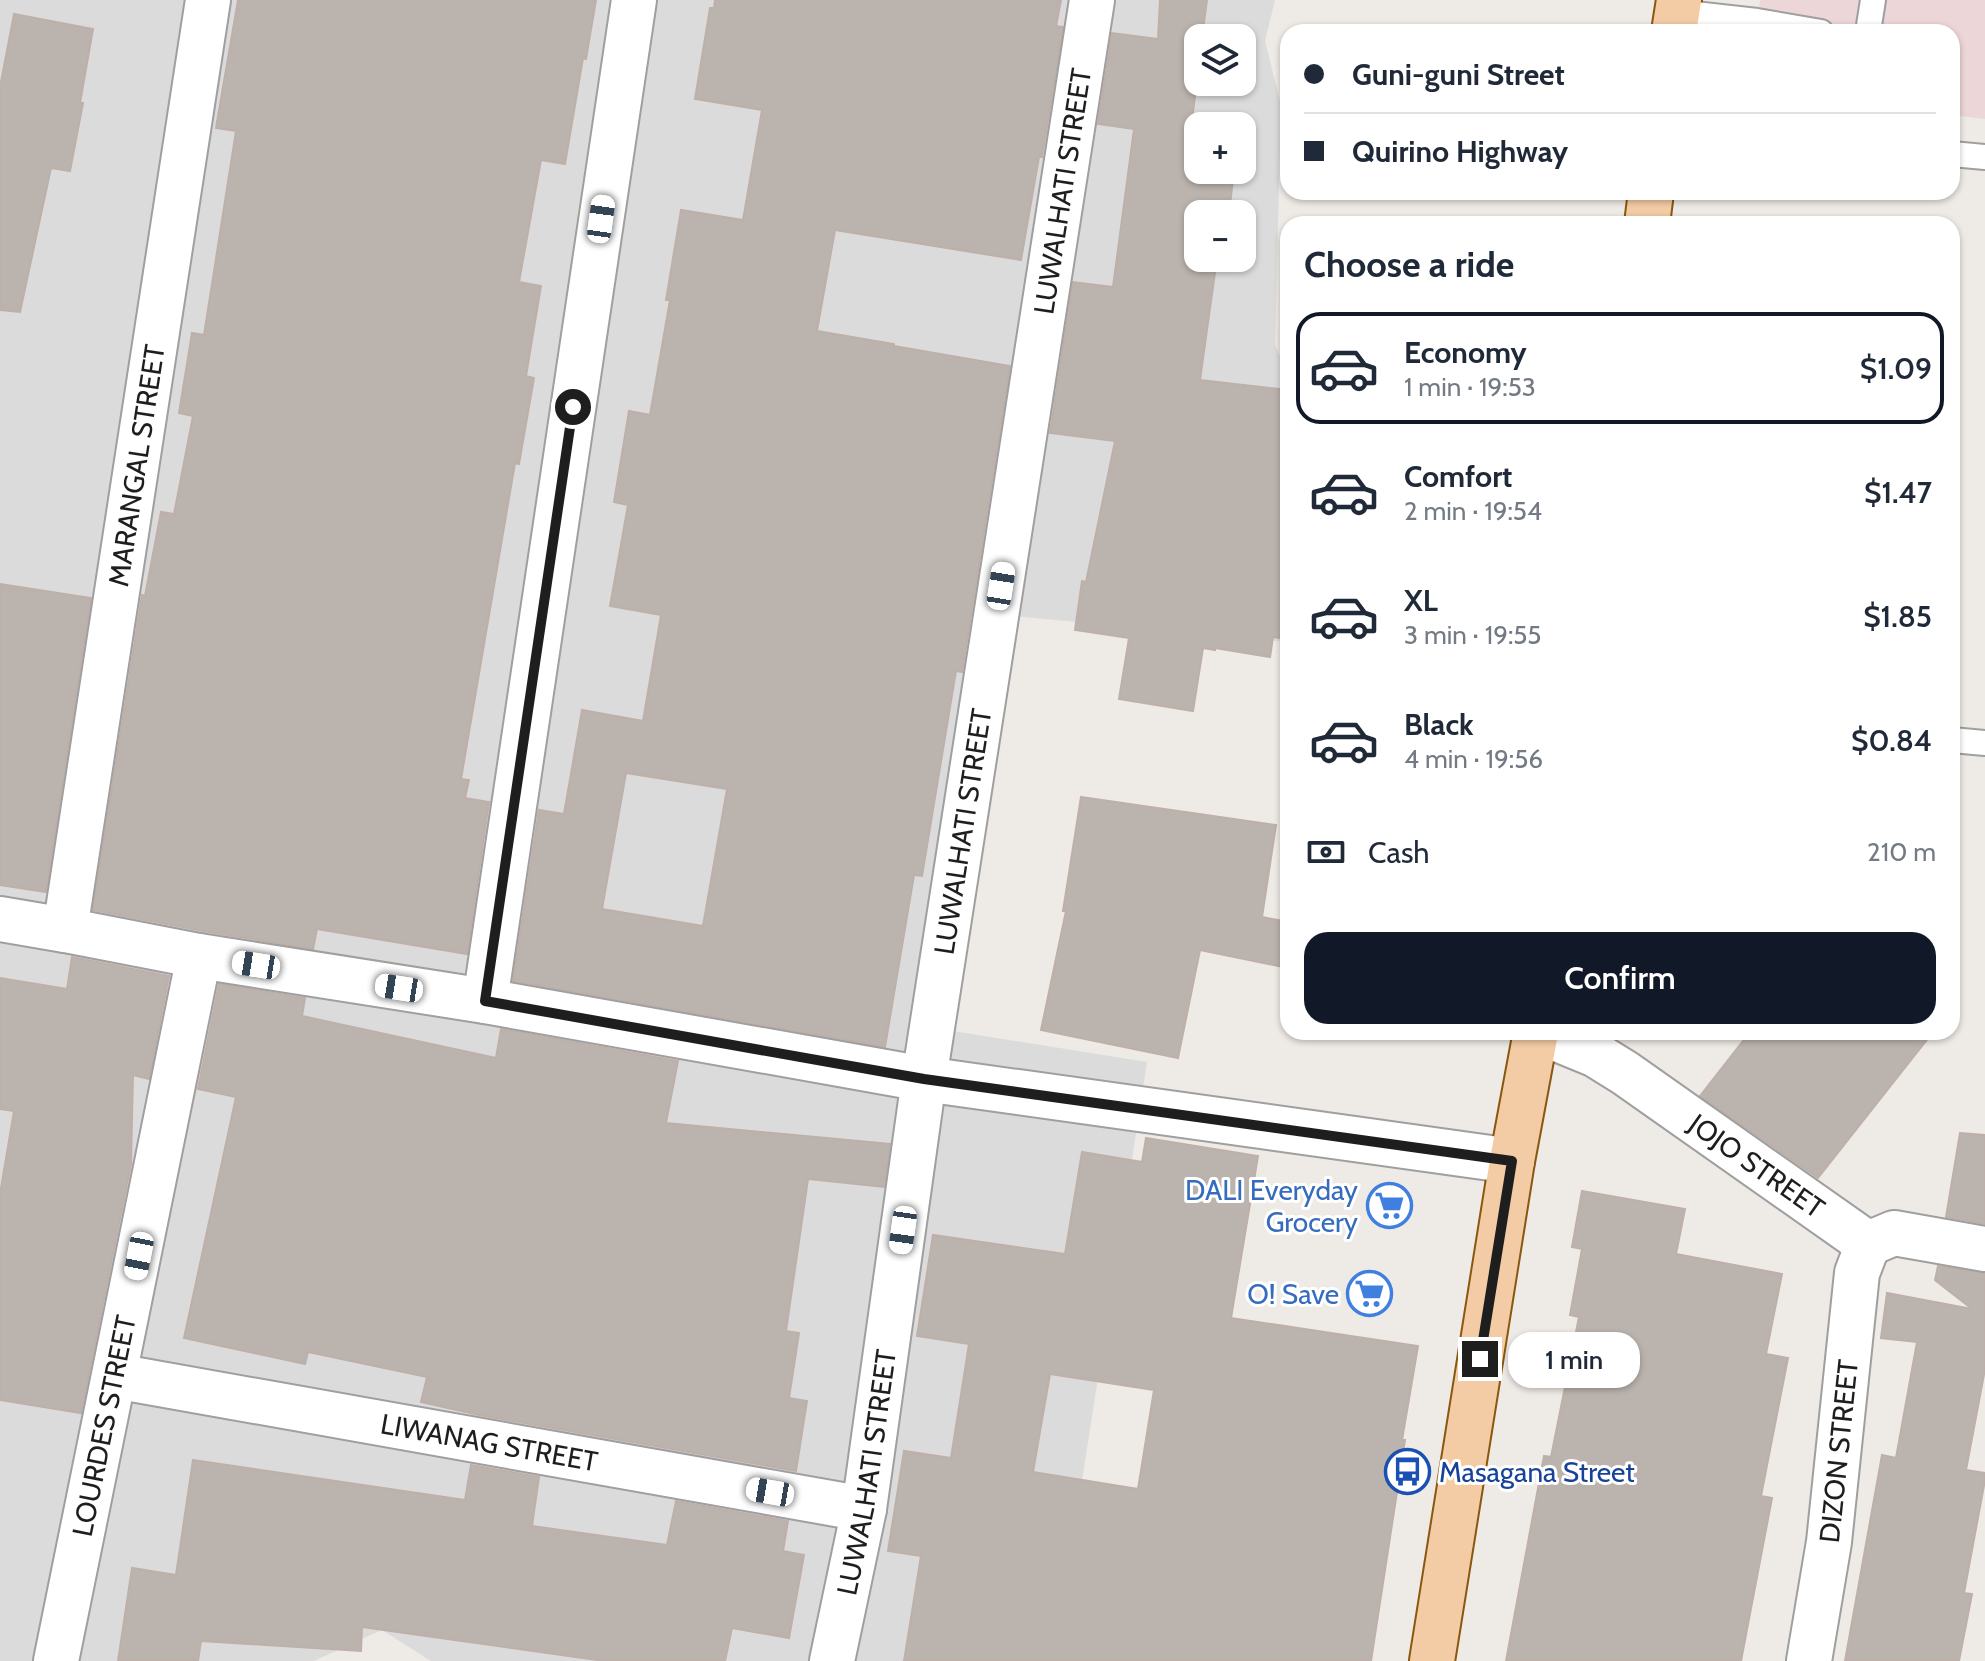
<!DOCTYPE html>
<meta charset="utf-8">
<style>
:root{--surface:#fff;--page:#f6f6f7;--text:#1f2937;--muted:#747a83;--line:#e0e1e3;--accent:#111827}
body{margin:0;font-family:Cabin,sans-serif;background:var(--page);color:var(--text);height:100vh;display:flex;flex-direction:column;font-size:30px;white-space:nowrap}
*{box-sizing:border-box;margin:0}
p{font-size:26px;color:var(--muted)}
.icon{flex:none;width:44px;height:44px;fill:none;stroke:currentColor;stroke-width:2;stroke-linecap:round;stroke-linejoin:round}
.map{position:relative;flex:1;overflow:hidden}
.drawer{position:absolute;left:1280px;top:216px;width:680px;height:824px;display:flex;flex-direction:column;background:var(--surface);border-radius:24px;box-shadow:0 2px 6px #0004}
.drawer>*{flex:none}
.top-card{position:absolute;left:1280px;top:24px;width:680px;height:176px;border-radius:24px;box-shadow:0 2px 6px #0004;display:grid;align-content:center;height:176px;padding:0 24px;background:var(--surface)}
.fabs{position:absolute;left:1184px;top:24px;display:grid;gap:16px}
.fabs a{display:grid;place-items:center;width:72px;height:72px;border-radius:16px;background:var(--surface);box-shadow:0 2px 6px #0004;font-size:40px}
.end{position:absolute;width:36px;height:36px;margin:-18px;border:10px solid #1e1e1e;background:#fff;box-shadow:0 0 0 4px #fff}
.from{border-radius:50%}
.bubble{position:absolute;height:56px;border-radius:24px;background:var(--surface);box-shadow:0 2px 6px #0004;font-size:26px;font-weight:600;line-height:56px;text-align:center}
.car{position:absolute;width:24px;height:48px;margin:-24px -12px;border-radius:10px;box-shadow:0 0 6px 2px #0007;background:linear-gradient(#fff 24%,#345 0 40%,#fff 0 76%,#345 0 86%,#fff 0)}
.top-card b{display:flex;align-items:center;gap:28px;height:76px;font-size:30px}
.top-card b+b{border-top:2px solid var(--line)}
.top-card i{width:20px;height:20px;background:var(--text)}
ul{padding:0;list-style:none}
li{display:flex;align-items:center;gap:24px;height:112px;margin:0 16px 12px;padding:0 8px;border:4px solid transparent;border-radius:24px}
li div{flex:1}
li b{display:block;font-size:30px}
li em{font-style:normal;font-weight:600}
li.selected{border-color:var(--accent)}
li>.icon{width:72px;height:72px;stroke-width:1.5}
h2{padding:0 24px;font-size:36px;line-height:96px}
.pay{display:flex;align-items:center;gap:20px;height:88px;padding:0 24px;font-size:30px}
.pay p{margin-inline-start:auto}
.action{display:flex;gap:16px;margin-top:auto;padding:16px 24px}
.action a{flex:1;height:92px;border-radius:24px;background:var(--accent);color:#fff;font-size:32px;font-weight:600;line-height:92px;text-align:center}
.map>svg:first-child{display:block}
.residential{fill:#dcdbdb;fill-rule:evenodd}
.commercial{fill:#edd6d7}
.building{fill:#bbb3ae;stroke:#beb0a9;stroke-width:2;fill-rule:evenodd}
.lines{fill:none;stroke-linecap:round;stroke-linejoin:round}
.service-casing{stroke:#9f9f9f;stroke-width:28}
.minor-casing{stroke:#9f9f9f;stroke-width:48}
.primary-casing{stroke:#8a570e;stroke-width:48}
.service{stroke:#fff;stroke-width:24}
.minor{stroke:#fff;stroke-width:44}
.primary{stroke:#f3cba5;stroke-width:44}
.route{stroke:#1e1e1e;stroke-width:10}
.labels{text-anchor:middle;stroke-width:6;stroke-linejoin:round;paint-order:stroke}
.street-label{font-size:28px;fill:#1e1e1e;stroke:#fff}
.shop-label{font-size:28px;fill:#366cbe;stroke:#fff;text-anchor:end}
.transit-label{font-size:28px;fill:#164399;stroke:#fff;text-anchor:start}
</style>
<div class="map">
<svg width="1985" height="1661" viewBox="0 0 1985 1661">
<rect width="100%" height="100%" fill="#eeeae5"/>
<path class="residential" d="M0 0H1275L1265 41 1281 105 1275 345 1288 373V642L1014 616 953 1031 1147 1062 1054 1661H431L382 1630 314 1661H0ZM1198 38H1242V82H1198ZM1198 126H1242V170H1198ZM1198 214H1242V258H1198Z"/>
<path class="commercial" d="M1760 0H1985V119L1952 115V32H1756Z"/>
<g class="building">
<path d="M238 0H596L586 59 583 58 565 164 541 160 519 282 541 286 526 376 534 378 519 464 515 463 461 779 469 780 465 798 489 802 467 954 317 929 313 949 203 931 93 910 142 595 145 596 161 512 174 514 193 416 179 413 192 333 204 335 236 131 216 128Z"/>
<path d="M715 0H1061L1056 26 1063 27 1042 157H1039L1021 260 835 230 817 331 894 344V346L1010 366 962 672 956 671 922 876 914 875 885 1047 513 981 539 810 564 814 582 710 643 721 661 615 610 606 628 505 614 502 629 411 650 415 670 300H666L681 210 743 220 762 110 695 99 710 8H714ZM626 773 727 789 703 926 602 909Z"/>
<path d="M1160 0H1207L1202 38H1198V73L1188 151 1198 153V170H1234L1229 214H1198V258H1217L1200 380 1288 390V639L1273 637 1270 657 1215 648V650L1203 648 1193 711 1119 699 1129 638 1075 630 1082 581 1086 582 1115 441 1050 433 1073 282 1113 287 1134 129 1098 124 1112 33 1158 39Z"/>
<path d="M14 14 93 29 80 103H83L70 171 51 168 20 312 0 310V87Z"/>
<path d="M0 584 91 598 46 892 0 885Z"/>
<path d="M1081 797 1276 825 1262 917 1288 922V968L1200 950 1178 1058 1041 1030 1066 911H1063Z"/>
<path d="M72 957 169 976 149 1079 133 1075 131 1164 81 1413 0 1400V1194L14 1111 0 1109V978L67 989Z"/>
<path d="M219 984 305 998 302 1016 496 1058 501 1029 678 1061 666 1123 890 1144 884 1187 808 1179 786 1331 799 1333 789 1398 807 1401 796 1471 479 1415 421 1402 427 1377 308 1352 305 1364 184 1338 236 1097 198 1089Z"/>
<path d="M1750 1032H1933L1818 1178 1700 1096Z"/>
<path d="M1960 1133 1985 1135V1224L1946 1217Z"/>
<path d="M1146 1138 1258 1156 1231 1318 1418 1346 1402 1440H1405L1371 1661H904L921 1556 888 1551 904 1451 951 1458 969 1344 917 1336 933 1235 1065 1254 1082 1152 1142 1162ZM1050 1374 1154 1390 1138 1489 1033 1472Z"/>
<path d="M1582 1191 1685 1209 1676 1254 1782 1274 1766 1354 1788 1358 1761 1496 1772 1498 1741 1661H1506L1544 1456 1551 1457 1579 1317 1570 1315 1582 1249 1572 1247Z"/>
<path d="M1938 1266 1985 1273V1369L1966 1470 1985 1473V1480L1964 1593 1972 1594 1959 1661H1845L1882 1455 1896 1458 1917 1342 1881 1338 1887 1293 1972 1309 1935 1280Z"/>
<path d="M193 1460 465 1500 471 1465 539 1477 532 1526 667 1545 676 1501 788 1521 783 1551 804 1555 789 1638 732 1628 725 1661H604L362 1627 361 1651 201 1641 198 1661H118L132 1568 176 1575Z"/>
</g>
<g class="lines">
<defs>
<g id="service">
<path d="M1677 12 1757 21 1821 32"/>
<path d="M1868 32 1873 0"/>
<path d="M1952 154 1985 157"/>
<path d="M1952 740 1985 743"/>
</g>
<g id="minor">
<path d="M0 919 65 930 199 956 485 1001 924 1079 1512 1161"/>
<path id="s1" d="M65 930 208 0"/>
<path d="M485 1001 634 0"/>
<path id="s2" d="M1540 1032 1596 1055 1625 1073 1868 1244 1894 1233 1985 1249"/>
<path id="s3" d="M115 1376 864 1509"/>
<path id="s4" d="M56 1661 199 956"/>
<path id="s5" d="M832 1661 864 1509 924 1079 1092 0"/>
<path id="s6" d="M1809 1661 1829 1542 1857 1273 1868 1244"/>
</g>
<g id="primary">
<path d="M1674 32 1679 0"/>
<path d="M1647 224 1651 192"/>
<path d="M1432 1661 1512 1161 1536 1032"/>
</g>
</defs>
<use href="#service" class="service-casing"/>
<use href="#minor" class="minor-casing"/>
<use href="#primary" class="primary-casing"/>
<use href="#service" class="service"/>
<use href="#minor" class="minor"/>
<use href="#primary" class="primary"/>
</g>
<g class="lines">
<path class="route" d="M573 407 485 1001 924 1079 1512 1161 1480 1359"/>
</g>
<defs>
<symbol id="supermarket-ring" viewBox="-11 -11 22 22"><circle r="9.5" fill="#fff" stroke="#3f7fe0" stroke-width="1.5"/><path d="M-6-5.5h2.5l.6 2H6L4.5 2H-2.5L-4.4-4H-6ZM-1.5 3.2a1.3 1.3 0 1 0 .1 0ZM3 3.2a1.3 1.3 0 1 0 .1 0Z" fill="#3f7fe0"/></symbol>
<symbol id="bus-ring" viewBox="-11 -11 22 22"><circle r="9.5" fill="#fff" stroke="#1a4fb4" stroke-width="1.5"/><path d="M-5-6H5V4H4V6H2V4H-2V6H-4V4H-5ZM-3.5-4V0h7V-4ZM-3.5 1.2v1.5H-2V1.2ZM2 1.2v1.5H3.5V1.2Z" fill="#1a4fb4"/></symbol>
</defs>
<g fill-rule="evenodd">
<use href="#supermarket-ring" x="1364" y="1180" width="51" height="51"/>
<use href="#supermarket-ring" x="1344" y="1268" width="51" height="51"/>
<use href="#bus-ring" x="1382" y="1446" width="51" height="51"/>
</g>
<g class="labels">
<g class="street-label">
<text dy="10" stroke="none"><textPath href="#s5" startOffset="1488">LUWALHATI STREET</textPath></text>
<text dy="10" stroke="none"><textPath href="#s1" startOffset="470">MARANGAL STREET</textPath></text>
<text dy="10" stroke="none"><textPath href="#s5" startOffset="840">LUWALHATI STREET</textPath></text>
<text dy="10" stroke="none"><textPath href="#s2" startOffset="256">JOJO STREET</textPath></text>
<text dy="10" stroke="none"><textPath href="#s4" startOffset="240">LOURDES STREET</textPath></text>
<text dy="10" stroke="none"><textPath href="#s3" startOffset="380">LIWANAG STREET</textPath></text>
<text dy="10" stroke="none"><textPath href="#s6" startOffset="212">DIZON STREET</textPath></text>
<text dy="10" stroke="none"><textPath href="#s5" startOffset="192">LUWALHATI STREET</textPath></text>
</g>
<g class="shop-label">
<text x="1358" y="1200">DALI Everyday<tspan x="1358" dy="32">Grocery</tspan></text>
<text x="1339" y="1304">O! Save</text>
</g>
<g class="transit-label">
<text x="1439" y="1482">Masagana Street</text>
</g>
</g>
</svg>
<div class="fabs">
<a><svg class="icon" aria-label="layers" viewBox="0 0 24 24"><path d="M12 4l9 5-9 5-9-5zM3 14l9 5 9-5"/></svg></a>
<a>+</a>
<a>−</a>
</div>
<i class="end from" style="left:573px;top:407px"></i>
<i class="end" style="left:1480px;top:1359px"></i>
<div class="bubble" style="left:1508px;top:1332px;width:132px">1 min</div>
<i class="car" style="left:601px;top:219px;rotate:8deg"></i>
<i class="car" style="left:1001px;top:586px;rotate:9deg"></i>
<i class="car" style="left:256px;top:965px;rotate:279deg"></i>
<i class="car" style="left:399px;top:988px;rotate:279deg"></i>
<i class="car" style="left:903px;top:1230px;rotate:188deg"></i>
<i class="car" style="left:139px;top:1256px;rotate:191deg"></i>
<i class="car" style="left:770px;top:1492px;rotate:280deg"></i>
<div class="top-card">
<b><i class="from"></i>Guni-guni Street</b>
<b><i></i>Quirino Highway</b>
</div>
<section class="drawer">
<h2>Choose a ride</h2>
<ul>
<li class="selected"><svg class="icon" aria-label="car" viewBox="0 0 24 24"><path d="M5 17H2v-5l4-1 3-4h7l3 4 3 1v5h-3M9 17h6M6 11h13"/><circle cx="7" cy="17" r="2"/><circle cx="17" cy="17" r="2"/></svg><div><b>Economy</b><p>1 min · 19:53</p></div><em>$1.09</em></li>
<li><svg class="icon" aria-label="car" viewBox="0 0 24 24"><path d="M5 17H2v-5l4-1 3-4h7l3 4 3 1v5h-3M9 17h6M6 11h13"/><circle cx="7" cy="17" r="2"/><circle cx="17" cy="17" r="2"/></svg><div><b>Comfort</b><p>2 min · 19:54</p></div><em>$1.47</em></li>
<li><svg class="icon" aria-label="car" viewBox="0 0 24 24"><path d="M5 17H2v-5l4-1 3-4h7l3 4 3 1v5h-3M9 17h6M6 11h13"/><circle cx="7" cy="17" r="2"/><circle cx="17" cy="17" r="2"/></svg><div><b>XL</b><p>3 min · 19:55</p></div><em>$1.85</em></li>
<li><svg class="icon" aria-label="car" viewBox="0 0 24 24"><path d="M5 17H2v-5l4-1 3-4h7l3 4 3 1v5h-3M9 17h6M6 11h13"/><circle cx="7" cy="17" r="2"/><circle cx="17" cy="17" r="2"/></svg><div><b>Black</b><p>4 min · 19:56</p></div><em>$0.84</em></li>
</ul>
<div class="pay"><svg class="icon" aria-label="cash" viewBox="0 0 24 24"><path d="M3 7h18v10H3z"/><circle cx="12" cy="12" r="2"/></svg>Cash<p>210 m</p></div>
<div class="action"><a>Confirm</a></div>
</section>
</div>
